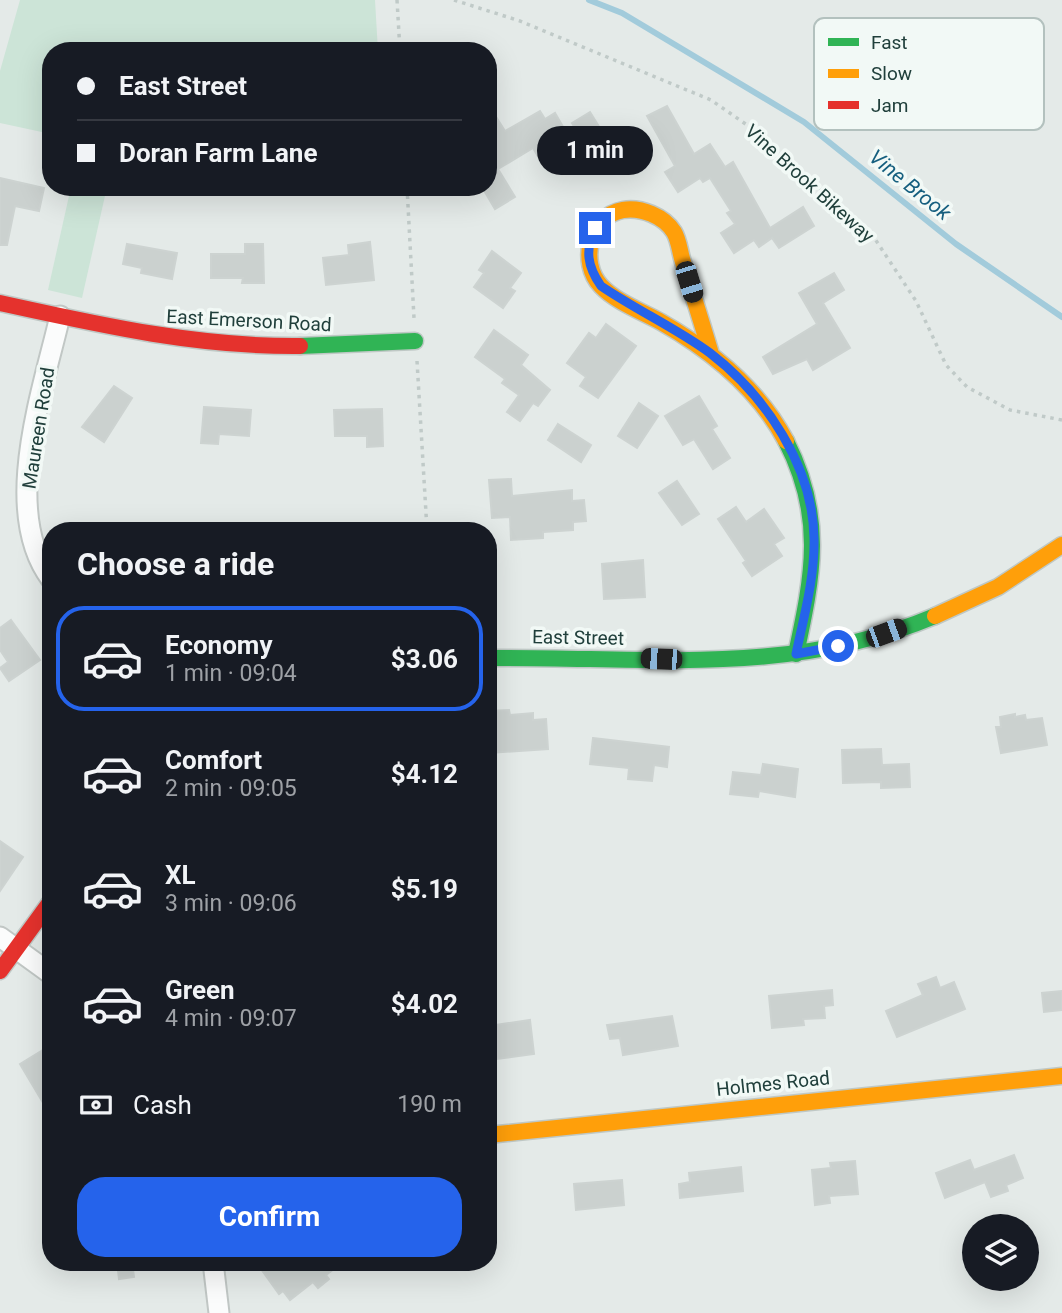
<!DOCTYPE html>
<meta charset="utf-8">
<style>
:root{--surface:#171b24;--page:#242831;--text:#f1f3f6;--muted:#9ea1a6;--line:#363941;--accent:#2563eb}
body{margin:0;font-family:Roboto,sans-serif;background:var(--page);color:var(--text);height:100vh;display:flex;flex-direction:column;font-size:26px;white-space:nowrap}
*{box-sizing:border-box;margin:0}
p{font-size:23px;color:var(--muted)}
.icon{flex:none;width:38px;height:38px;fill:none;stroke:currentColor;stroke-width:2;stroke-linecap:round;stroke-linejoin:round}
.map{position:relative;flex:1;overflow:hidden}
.drawer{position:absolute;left:42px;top:522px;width:455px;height:749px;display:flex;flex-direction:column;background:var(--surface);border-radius:28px;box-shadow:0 7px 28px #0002}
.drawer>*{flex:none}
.hud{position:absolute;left:42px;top:42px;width:455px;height:154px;border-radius:28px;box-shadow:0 7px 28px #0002;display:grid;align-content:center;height:154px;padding:0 35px;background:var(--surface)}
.tools{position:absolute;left:962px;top:1214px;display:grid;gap:14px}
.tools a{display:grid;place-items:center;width:77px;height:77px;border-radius:50%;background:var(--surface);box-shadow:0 7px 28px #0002;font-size:35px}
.end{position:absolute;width:32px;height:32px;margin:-16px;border:9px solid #2563eb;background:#fff;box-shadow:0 0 0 4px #fff}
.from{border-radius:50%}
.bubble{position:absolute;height:49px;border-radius:24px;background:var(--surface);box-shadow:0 7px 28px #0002;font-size:23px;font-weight:700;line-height:49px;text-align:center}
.car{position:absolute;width:21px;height:42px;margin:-21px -10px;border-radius:9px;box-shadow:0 0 5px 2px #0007;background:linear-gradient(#222 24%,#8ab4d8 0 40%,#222 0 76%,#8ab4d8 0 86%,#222 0)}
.hud b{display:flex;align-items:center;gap:24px;height:66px;font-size:26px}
.hud b+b{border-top:2px solid var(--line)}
.hud i{width:18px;height:18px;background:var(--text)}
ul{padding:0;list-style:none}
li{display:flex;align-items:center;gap:21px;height:105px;margin:0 14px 10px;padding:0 21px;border:4px solid transparent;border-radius:28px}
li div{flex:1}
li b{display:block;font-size:26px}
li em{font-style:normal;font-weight:700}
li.selected{border-color:var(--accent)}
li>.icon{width:63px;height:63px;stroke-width:1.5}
h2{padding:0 35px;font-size:32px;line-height:84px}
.pay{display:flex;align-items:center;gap:18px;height:77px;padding:0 35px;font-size:26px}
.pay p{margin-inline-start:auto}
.action{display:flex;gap:14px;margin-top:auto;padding:14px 35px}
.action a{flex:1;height:80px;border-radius:28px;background:var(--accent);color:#fff;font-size:28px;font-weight:700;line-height:80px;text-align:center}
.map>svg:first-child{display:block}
.green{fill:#cce4d7}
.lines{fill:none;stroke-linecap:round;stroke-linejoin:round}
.stream{stroke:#a2cbdb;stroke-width:6}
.building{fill:#cbd1cf;stroke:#cdd3d1;stroke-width:2}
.street-casing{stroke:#c1c7c5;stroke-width:23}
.fast-casing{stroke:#bfc8c5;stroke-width:19}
.slow-casing{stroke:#bfc8c5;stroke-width:19}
.jam-casing{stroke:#bfc8c5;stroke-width:19}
.path{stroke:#c0cac8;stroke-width:3.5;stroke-dasharray:3.5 5;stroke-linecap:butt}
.street{stroke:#fbfcfc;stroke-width:19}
.fast{stroke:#30b455;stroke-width:16}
.slow{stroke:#ff9f0a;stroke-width:16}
.jam{stroke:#e5322d;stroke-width:16}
.route{stroke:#2563eb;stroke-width:9}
.labels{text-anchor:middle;stroke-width:7;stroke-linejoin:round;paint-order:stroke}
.street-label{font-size:19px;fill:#203f3b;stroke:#f2f9f6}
.water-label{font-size:21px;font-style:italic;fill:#165f7f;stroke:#f2f9f6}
.key{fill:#f2f9f6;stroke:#b3c1be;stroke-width:2}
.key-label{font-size:19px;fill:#203f3b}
</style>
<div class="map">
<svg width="1062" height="1313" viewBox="0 0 1062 1313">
<rect width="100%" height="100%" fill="#e4eae8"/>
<g class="green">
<path d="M20 0H375L378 51H51V134L0 123V71Z"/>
<path d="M71 187H107L82 298 48 290Z"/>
</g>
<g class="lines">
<path class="stream" d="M589 0 622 13 804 122 956 244 1062 317"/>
</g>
<g class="building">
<path d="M488 104 505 131 540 111 545 119 555 113 570 139 539 158 533 148 498 169 515 197 495 209 482 187H488Z"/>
<path d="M667 106 694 154 710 144 725 167 733 162 770 228 803 207 814 226 779 248 772 238 759 247 754 240 734 253 721 233 735 224 727 213 731 211 710 178 703 182 700 178 678 192 665 172 675 166 647 116Z"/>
<path d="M590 112 611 146 593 158 572 123Z"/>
<path d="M0 178 44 188 39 211 15 206 7 245H0Z"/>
<path d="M370 242 374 280 326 285 323 258 349 255 348 245Z"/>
<path d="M127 244 177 253 172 279 141 273 142 268 123 264Z"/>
<path d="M245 244H263L264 283H242L243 278H211V254H245Z"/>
<path d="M492 251 521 273 510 288 515 291 503 308 474 287 484 273 479 270Z"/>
<path d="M834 273 844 290 823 303 850 348 813 370 807 359 773 374 763 357 817 324 799 293Z"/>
<path d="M606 324 636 346 598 398 580 386 586 377 567 363 589 333 596 338Z"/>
<path d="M494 330 528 355 521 365 550 390 538 406 533 403 520 421 507 412 519 395 502 383 505 379 475 357Z"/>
<path d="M114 386 132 398 104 442 82 427Z"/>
<path d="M699 396 717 426 712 429 730 458 713 469 694 439 683 445 665 416Z"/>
<path d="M639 403 658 416 637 448 618 436Z"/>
<path d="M204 407 251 410 249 436 219 434 218 444 201 443Z"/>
<path d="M382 409 383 446 367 447V436H335L334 410Z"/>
<path d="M558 424 591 445 581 462 548 440Z"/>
<path d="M511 479 512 496 572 490V501L584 500 586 521 573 522V530L543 532V538L511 540 510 517 492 518 489 480Z"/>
<path d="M677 481 699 514 682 525 659 493Z"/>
<path d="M736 507 746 522 764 509 784 538 774 544 782 556 752 576 743 563 746 561 718 519Z"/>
<path d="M643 560 645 597 604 599 602 564Z"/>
<path d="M11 620 40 660 9 681 0 668 8 662 0 650V628Z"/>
<path d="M509 710 510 715 533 713V720L546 719 548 749 489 753 488 711Z"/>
<path d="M1015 714V717L1025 715 1026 720 1042 718 1047 745 1001 753 996 727H1001L1000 717Z"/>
<path d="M593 738 669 747 667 767 654 765 652 781 628 779 629 768 590 764Z"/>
<path d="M881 749 882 765 909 764 910 787 881 788V782L843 783 842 750Z"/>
<path d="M763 764 798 769 795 797 759 791 758 797 730 794 733 772 761 775Z"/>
<path d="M0 841 23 857 0 891Z"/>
<path d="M936 977 940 988 954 982 965 1009 897 1037 886 1011 923 995 918 984Z"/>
<path d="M832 990 833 1005 824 1006 825 1018 803 1019 804 1025 772 1028 769 996Z"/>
<path d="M1062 991V1010L1044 1012 1042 993Z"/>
<path d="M672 1016 678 1046 623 1055 620 1038 610 1039 607 1025Z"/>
<path d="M530 1020 534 1054 488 1060V1026Z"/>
<path d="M51 1045V1116L20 1064Z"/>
<path d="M1014 1155 1023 1178 1006 1185 1008 1191 991 1197 985 1182 945 1198 936 1173 970 1160 974 1170Z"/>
<path d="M855 1161 858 1194 829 1196 830 1203 815 1205 812 1170 831 1168 830 1163Z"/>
<path d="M741 1167 743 1191 680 1198 679 1184 690 1182 689 1173Z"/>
<path d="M622 1180 624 1205 576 1210 574 1184Z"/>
<path d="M117 1262H132L134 1277 119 1279Z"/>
<path d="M256 1262H343L326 1275 329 1279 318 1288 313 1282 290 1300 283 1291 279 1294Z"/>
</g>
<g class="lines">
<defs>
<g id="street">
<path d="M51 579C0 511 43 390 60 316"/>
<path d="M0 937 51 974"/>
<path d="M213 1262 219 1313"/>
</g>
<g id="fast">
<path d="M300 346 415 341"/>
<path d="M786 441C825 517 813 575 796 654"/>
<path d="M488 658C642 656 788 678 935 616"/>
</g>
<g id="slow">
<path d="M711 354C702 323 692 293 683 262 680 253 679 240 674 232 664 216 641 207 623 210 589 216 579 263 601 286 616 302 643 312 661 322 712 351 758 388 786 441"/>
<path d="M935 616 998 587 1062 545"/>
<path d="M488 1135 1062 1076"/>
</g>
<g id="jam">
<path d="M0 303C100 325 197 347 300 346"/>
<path d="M0 971 51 901"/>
</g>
</defs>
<use href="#street" class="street-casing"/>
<use href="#fast" class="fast-casing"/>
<use href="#slow" class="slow-casing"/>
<use href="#jam" class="jam-casing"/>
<g class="path">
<path d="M397 0 400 51"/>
<path d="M454 0 520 21 711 100 760 134 875 239 916 301 946 365 967 387 1010 410 1062 420"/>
<path d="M407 187 414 318"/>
<path d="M417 361 427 530"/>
</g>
<use href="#street" class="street"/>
<use href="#fast" class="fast"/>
<use href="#slow" class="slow"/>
<use href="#jam" class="jam"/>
</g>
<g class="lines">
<path class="route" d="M595 228C585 250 587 266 601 286 636 310 676 328 710 353 766 396 813 467 814 538 815 577 804 616 796 654L838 646"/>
</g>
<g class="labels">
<g class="street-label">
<text transform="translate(810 183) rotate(42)" y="7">Vine Brook Bikeway</text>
<text transform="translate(249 320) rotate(3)" y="7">East Emerson Road</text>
<text transform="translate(38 428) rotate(-81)" y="7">Maureen Road</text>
<text transform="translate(578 637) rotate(1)" y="7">East Street</text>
<text transform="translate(773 1083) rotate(-6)" y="7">Holmes Road</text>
</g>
<g class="water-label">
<text transform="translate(910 185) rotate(39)" y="7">Vine Brook</text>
</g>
</g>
<rect x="814" y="18" width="230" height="112" rx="10" class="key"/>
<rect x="828" y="38" width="31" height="8" fill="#30b455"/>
<rect x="828" y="69" width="31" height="9" fill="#ff9f0a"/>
<rect x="828" y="101" width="31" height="8" fill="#e5322d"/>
<g class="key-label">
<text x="871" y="49">Fast</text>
<text x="871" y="80">Slow</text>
<text x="871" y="112">Jam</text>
</g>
</svg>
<div class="tools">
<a><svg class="icon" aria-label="layers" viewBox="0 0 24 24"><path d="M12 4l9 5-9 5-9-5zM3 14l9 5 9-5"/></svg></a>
</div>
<i class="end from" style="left:838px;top:646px"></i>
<i class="end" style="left:595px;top:228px"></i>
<div class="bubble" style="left:537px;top:126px;width:116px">1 min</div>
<i class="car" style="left:689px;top:282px;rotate:163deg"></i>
<i class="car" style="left:886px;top:633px;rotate:70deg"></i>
<i class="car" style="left:661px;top:659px;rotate:272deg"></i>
<div class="hud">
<b><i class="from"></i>East Street</b>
<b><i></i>Doran Farm Lane</b>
</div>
<section class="drawer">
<h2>Choose a ride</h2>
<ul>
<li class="selected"><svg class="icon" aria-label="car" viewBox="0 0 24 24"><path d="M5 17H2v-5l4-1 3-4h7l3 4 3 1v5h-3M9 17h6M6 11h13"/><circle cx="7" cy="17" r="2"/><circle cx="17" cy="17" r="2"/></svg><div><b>Economy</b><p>1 min · 09:04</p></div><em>$3.06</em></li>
<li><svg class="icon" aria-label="car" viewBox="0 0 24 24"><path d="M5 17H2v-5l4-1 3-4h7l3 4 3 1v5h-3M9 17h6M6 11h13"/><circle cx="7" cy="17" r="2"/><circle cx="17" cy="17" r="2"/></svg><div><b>Comfort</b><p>2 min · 09:05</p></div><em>$4.12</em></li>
<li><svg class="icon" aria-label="car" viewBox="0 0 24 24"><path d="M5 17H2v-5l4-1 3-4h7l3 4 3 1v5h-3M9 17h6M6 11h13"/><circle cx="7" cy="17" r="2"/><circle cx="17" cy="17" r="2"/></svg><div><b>XL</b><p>3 min · 09:06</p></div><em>$5.19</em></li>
<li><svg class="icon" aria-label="car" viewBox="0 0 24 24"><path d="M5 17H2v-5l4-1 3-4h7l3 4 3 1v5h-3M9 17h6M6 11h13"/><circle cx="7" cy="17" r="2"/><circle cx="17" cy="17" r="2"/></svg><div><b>Green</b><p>4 min · 09:07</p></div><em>$4.02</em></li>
</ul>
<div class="pay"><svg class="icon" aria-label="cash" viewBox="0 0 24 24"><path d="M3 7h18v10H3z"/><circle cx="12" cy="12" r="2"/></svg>Cash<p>190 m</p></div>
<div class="action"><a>Confirm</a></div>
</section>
</div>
